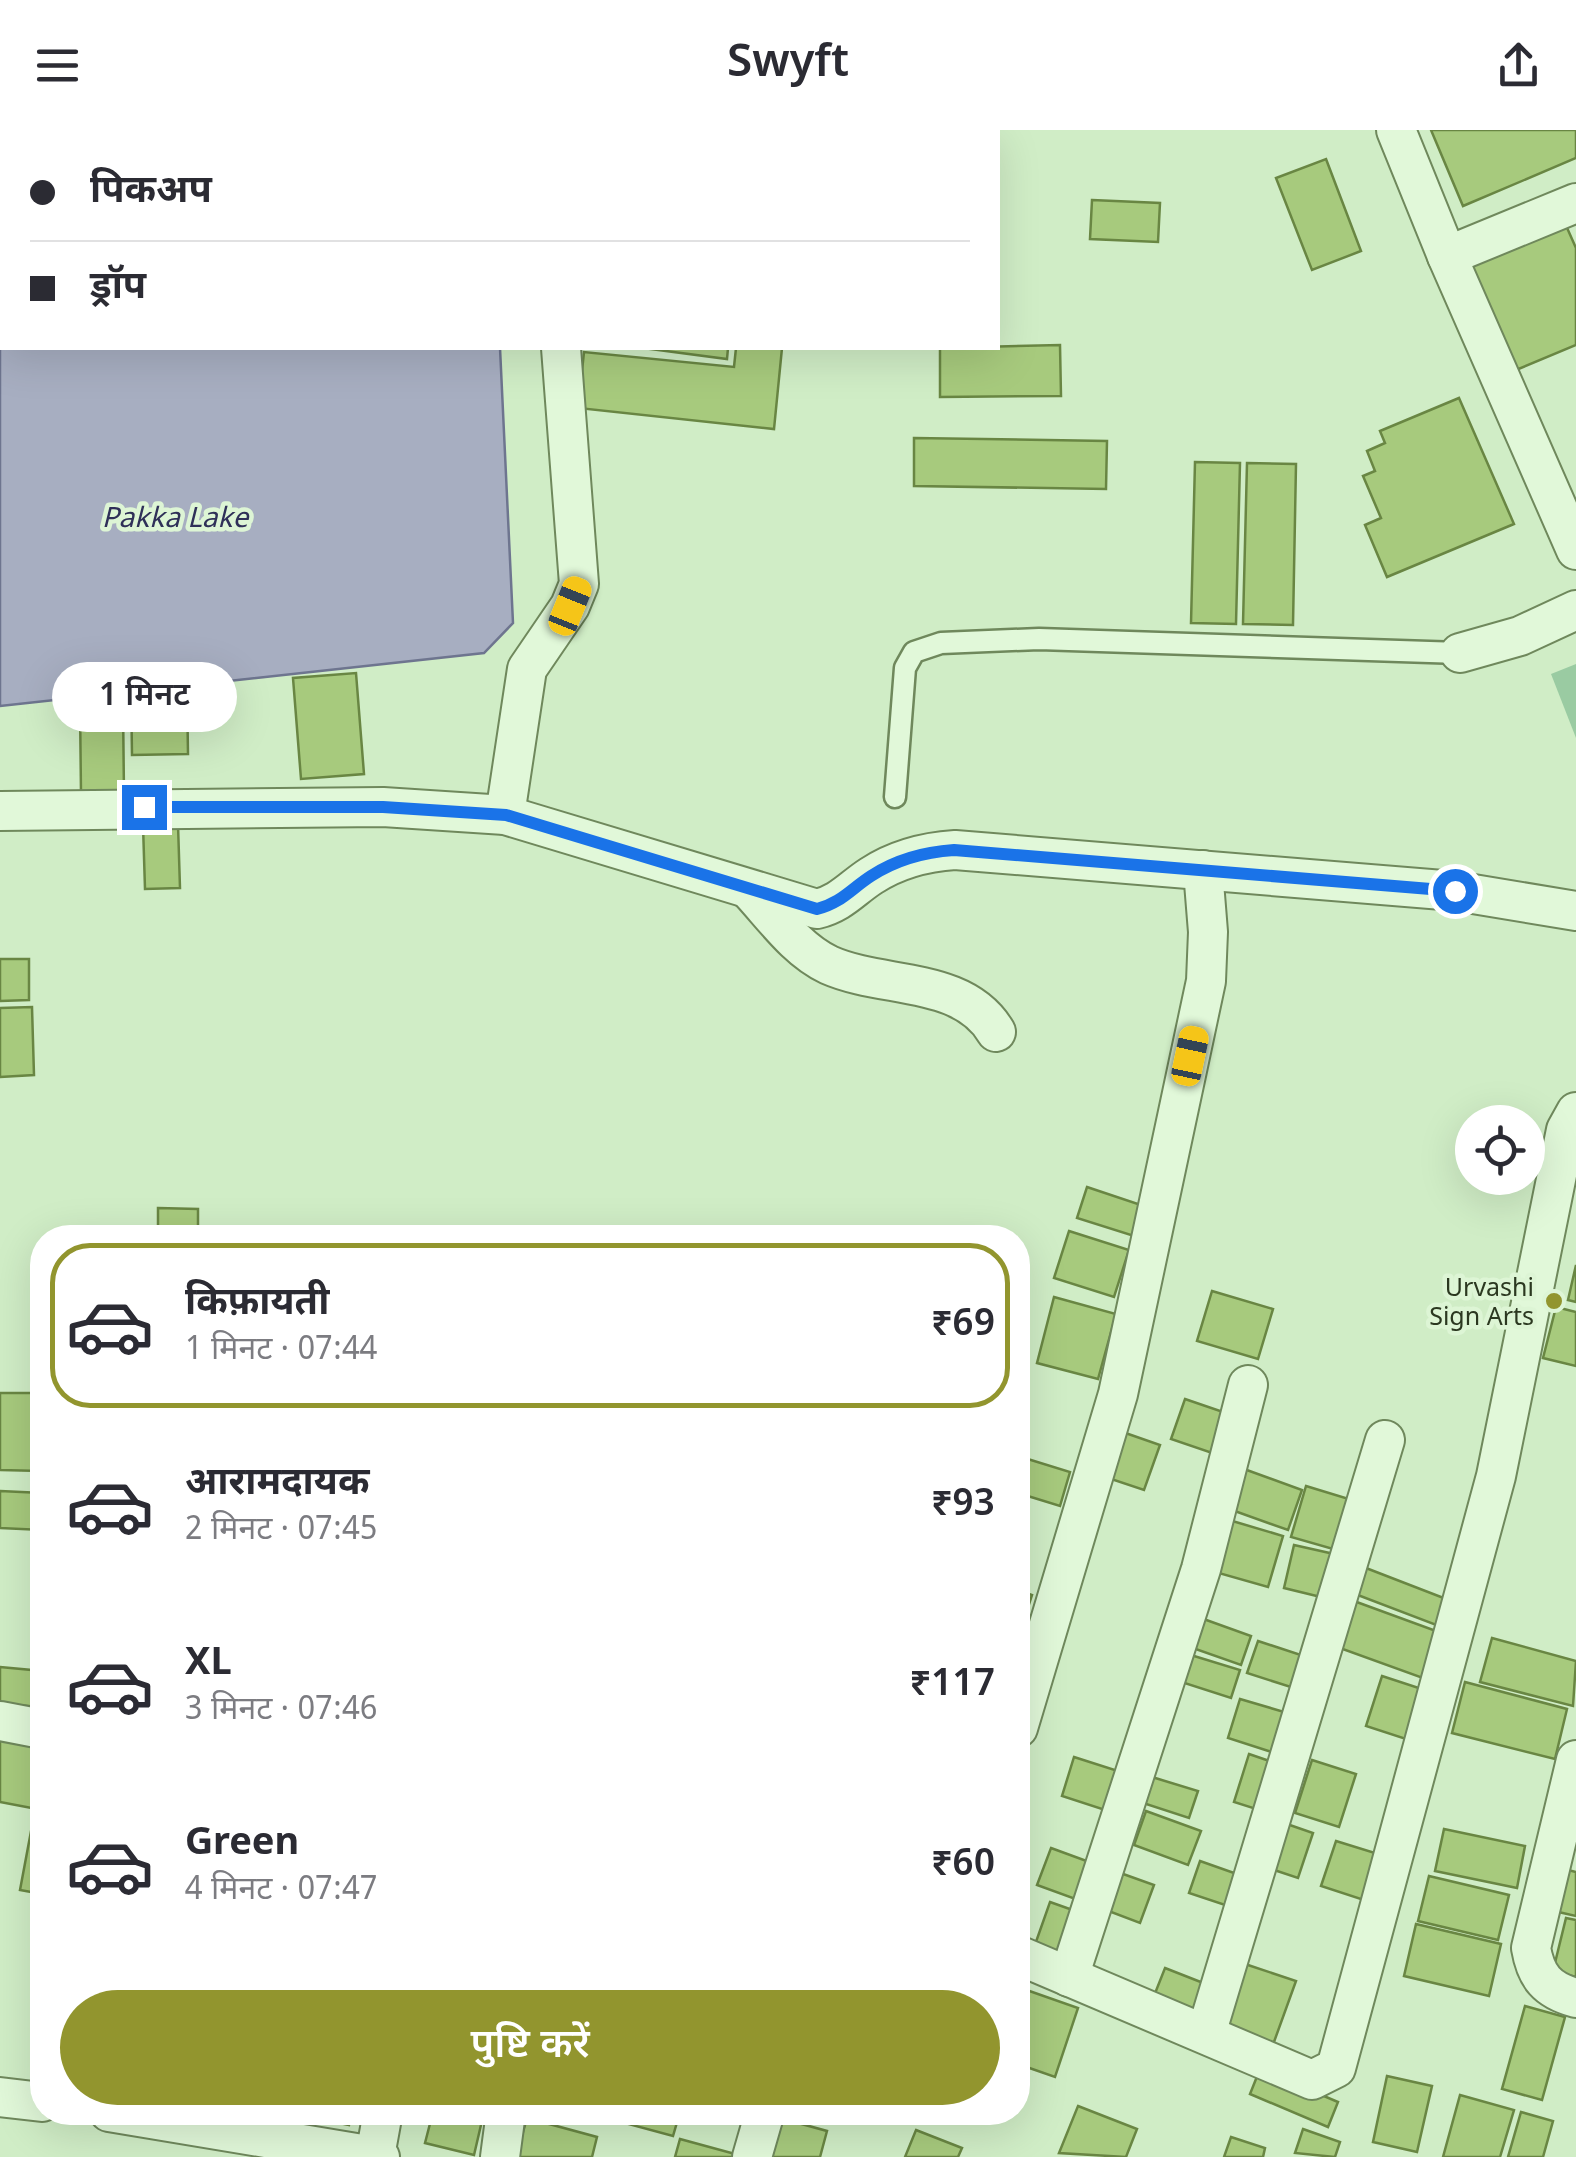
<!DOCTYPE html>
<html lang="hi">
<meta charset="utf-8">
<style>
:root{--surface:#fff;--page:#f2f2f3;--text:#2b2b33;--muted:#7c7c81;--line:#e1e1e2;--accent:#92952e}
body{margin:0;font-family:Georgia,"Noto Sans Devanagari",serif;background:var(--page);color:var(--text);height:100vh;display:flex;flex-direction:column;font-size:38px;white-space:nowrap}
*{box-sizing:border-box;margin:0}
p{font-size:32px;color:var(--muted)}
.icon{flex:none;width:55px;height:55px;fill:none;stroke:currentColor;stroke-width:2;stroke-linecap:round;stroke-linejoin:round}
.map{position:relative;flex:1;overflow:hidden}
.drawer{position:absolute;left:30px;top:1095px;width:1000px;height:900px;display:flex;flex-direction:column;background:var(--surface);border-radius:40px;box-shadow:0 10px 40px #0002}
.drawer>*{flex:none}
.guide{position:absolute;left:0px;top:0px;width:1000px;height:220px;box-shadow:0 10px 40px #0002;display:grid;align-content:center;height:220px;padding:0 30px;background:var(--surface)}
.buttons{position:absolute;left:1455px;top:975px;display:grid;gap:20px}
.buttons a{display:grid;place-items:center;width:90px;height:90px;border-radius:50%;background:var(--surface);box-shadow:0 10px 40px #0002;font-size:50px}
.end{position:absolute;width:45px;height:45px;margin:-22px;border:12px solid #1a73e8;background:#fff;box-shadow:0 0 0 5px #fff}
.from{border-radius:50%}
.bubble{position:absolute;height:70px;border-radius:35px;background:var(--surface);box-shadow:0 10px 40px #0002;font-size:32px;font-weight:600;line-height:70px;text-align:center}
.car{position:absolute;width:30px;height:60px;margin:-30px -15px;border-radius:12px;box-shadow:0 0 8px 2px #0007;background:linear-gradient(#f5c518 24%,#345 0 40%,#f5c518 0 76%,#345 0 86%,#f5c518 0)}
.guide b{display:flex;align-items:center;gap:35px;height:95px;font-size:38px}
.guide b+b{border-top:2px solid var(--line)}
.guide i{width:25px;height:25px;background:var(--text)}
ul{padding:18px 0 0;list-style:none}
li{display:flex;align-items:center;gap:30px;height:165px;margin:0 20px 15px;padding:0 10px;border:5px solid transparent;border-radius:40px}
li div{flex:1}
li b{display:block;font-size:38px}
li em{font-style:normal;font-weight:600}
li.on{border-color:var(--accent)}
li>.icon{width:90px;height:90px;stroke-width:1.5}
.cta{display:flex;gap:20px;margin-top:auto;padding:20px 30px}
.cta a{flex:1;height:115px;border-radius:60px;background:var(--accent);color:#fff;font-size:40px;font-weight:600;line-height:115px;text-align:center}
header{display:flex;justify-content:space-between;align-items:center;height:130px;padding:0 30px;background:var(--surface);font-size:45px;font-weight:600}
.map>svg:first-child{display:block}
.green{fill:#9acba2}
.water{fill:#a7aec1;stroke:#6e758f;stroke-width:2.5}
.building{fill:#a7ca7d;stroke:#698643;stroke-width:2.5}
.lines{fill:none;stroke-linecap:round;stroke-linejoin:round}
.lane-casing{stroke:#6f885c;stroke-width:25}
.street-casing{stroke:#6f885c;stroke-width:42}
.lane{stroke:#e1f8d9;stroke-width:20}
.street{stroke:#e1f8d9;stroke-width:38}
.route{stroke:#1a73e8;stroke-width:12}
.poi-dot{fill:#92952e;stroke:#ddf5d5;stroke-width:4}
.labels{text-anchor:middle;stroke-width:9;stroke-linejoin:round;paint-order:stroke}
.poi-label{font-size:25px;fill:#2b3820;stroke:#ddf5d5;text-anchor:end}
.water-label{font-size:28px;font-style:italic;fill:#2f3058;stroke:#ddf5d5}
</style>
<header><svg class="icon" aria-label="menu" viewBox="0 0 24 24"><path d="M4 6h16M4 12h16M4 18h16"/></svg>Swyft<svg class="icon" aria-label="share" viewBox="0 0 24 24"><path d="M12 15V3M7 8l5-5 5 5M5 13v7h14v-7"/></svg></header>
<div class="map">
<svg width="1576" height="2027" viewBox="0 0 1576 2027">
<rect width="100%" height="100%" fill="#d0edc6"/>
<path class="green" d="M1576 534V608L1551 544Z"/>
<path class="water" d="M0 0H490L2 2V218H500L513 493 484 523 0 576Z"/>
<g class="building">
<path d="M1431 0H1576V28L1463 76Z"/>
<path d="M1326 29 1361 121 1312 140 1276 48Z"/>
<path d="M1092 70 1160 73 1158 112 1090 109Z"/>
<path d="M1564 91 1576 118V215L1504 245 1458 137Z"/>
<path d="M1060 215 1061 266 940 267V218Z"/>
<path d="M643 218H728L727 229Z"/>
<path d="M736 218H782L774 299 578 278 584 222 734 237Z"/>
<path d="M1459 268 1514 394 1387 447 1365 395 1381 388 1363 346 1375 341 1367 321 1385 313 1380 301Z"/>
<path d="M914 308 1107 311 1106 359 914 356Z"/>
<path d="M1195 332 1240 333 1236 494 1191 493Z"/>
<path d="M1247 333 1296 334 1293 495 1243 494Z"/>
<path d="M356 543 364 644 301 649 293 548Z"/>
<path d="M131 559H187L188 624 132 625Z"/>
<path d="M123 575 124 664H81L80 576Z"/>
<path d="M178 694 180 758 145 759 143 695Z"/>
<path d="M0 829H29V870L0 871Z"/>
<path d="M32 877 34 945 0 947V878Z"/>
<path d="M1087 1057 1144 1076 1134 1106 1077 1088Z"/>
<path d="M158 1078 198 1079V1108H158Z"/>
<path d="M1069 1101 1129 1120 1114 1167 1054 1148Z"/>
<path d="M1576 1135V1172L1568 1170Z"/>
<path d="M1212 1161 1273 1179 1258 1229 1197 1211Z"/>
<path d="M1054 1167 1116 1184 1098 1249 1037 1233Z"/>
<path d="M1556 1177 1576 1182V1236L1543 1228Z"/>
<path d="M0 1263H41V1341L0 1340Z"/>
<path d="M1185 1269 1229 1284 1215 1324 1171 1309Z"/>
<path d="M1114 1299 1160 1315 1144 1360 1099 1345Z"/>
<path d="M1018 1326 1070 1342 1060 1376 1018 1363Z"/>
<path d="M1244 1339 1302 1360 1288 1400 1229 1379Z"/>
<path d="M1306 1356 1362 1373 1347 1423 1291 1407Z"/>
<path d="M0 1361 42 1363V1400L0 1398Z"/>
<path d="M1229 1390 1283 1406 1268 1457 1215 1442Z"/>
<path d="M1294 1415 1343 1426 1333 1470 1284 1458Z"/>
<path d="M1353 1433 1454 1472 1444 1498 1342 1459Z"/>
<path d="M1018 1460 1032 1465 1018 1508Z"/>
<path d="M1343 1467 1447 1505 1431 1551 1326 1513Z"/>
<path d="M1198 1487 1251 1506 1241 1535 1187 1516Z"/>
<path d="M1492 1508 1576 1531 1573 1576 1480 1552Z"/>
<path d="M1258 1511 1307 1527 1297 1559 1247 1543Z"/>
<path d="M1181 1522 1240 1540 1231 1568 1172 1549Z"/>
<path d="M0 1537 42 1541V1577L0 1574Z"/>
<path d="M1382 1546 1428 1561 1412 1611 1366 1596Z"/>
<path d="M1465 1552 1567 1579 1555 1629 1452 1603Z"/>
<path d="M1240 1569 1291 1584 1278 1624 1228 1608Z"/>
<path d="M0 1606 42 1614V1680L0 1672Z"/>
<path d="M1249 1624 1287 1637 1272 1684 1234 1672Z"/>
<path d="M1074 1627 1118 1641 1105 1680 1062 1666Z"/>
<path d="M1312 1630 1356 1644 1339 1697 1295 1683Z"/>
<path d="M1152 1647 1198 1661 1189 1688 1143 1673Z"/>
<path d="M1146 1681 1201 1701 1188 1735 1134 1715Z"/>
<path d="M1284 1693 1313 1703 1298 1748 1268 1738Z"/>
<path d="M32 1696 42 1698V1764L20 1760Z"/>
<path d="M1444 1699 1525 1716 1517 1758 1435 1741Z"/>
<path d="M1336 1711 1388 1727 1373 1773 1321 1756Z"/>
<path d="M1051 1718 1103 1737 1089 1774 1037 1755Z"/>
<path d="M1200 1731 1254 1750 1243 1781 1189 1763Z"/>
<path d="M1564 1739 1576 1742V1786L1554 1781Z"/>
<path d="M1112 1740 1154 1755 1140 1793 1098 1777Z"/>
<path d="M1429 1746 1509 1765 1498 1810 1418 1791Z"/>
<path d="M1050 1772 1084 1784 1065 1838 1031 1826Z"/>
<path d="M1566 1788 1576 1790V1847L1553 1841Z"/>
<path d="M1416 1794 1501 1814 1489 1866 1404 1846Z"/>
<path d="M1245 1834 1296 1851 1270 1923 1220 1905Z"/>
<path d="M1165 1838 1216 1858 1200 1895 1150 1876Z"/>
<path d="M1018 1857 1078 1878 1055 1947 1018 1934Z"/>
<path d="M1525 1876 1565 1887 1542 1970 1502 1959Z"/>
<path d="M1260 1939 1338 1972 1328 1997 1250 1964Z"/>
<path d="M1387 1946 1432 1956 1417 2022 1373 2012Z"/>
<path d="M1460 1965 1514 1980 1500 2027H1443Z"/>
<path d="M1078 1976 1137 1999 1126 2027 1059 2023Z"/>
<path d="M285 1982H352L349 1995Z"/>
<path d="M433 1982H484L474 2025 425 2013Z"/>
<path d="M608 1982H680L673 2006 606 1988Z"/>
<path d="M1521 1982 1553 1991 1543 2027H1508Z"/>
<path d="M776 1987 827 2001 820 2027H771Z"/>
<path d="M527 1988 597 2007 592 2027H516Z"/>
<path d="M1303 1999 1340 2012 1335 2027 1295 2023Z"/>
<path d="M916 2000 962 2018 958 2027H905Z"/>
<path d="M1231 2007 1265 2018 1263 2027H1224Z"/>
<path d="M680 2009 746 2027H675Z"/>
</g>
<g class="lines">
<defs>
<path id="lane" d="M895 667 905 538 914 522 941 513 1039 509 1460 523"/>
<g id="street">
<path d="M556 0V2"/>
<path d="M1396 0 1447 126 1576 73"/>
<path d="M1447 126 1576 420"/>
<path d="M1460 523 1520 506 1576 480"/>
<path d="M0 681 383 677 505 685 817 779C841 773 851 759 871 746 897 729 924 722 955 720L1455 761 1576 781"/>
<path d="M505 685 527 539 570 476 579 454 561 218"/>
<path d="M751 762C774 787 797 820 829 835 883 859 963 846 996 902"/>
<path d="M0 1591 42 1599"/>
<path d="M1018 1598 1118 1264 1206 851 1208 802 1203 740"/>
<path d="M1576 1630 1531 1818C1536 1847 1547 1860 1576 1868"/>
<path d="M1018 1825 1312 1950 1336 1938 1496 1346 1566 1000 1576 982"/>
<path d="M1069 1847 1201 1439 1248 1255"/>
<path d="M1206 1904 1385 1310"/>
<path d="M0 1967 42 1972"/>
<path d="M109 1982 380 2027"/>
<path d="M375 2026 383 1982"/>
<path d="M500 2027 506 1982"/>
<path d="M752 2027 765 1982"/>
</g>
</defs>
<use href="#lane" class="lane-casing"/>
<use href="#street" class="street-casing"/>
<use href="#lane" class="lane"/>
<use href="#street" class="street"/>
</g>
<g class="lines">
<path class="route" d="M144 677H383L506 685 817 779C841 773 851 759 871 746 897 729 924 722 954 720L1455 761"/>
</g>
<circle class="poi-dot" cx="1554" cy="1171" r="10"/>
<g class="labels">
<g class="poi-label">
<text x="1534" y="1166">Urvashi<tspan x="1534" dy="29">Sign Arts</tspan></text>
</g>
<g class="water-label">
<text x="175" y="397">Pakka Lake</text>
</g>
</g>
</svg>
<div class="buttons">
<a><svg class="icon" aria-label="locate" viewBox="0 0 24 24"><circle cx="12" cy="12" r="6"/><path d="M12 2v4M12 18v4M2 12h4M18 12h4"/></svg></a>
</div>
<i class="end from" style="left:1455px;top:761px"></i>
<i class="end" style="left:144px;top:677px"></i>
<div class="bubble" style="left:52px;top:532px;width:185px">1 मिनट</div>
<i class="car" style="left:570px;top:476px;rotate:22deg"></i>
<i class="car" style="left:1190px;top:926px;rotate:12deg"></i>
<div class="guide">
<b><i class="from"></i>पिकअप</b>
<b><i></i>ड्रॉप</b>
</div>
<section class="drawer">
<ul>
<li class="on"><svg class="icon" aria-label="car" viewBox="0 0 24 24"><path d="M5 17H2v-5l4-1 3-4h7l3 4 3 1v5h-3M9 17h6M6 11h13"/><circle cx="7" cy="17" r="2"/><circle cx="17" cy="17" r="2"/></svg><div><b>किफ़ायती</b><p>1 मिनट · 07:44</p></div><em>₹69</em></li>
<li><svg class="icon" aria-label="car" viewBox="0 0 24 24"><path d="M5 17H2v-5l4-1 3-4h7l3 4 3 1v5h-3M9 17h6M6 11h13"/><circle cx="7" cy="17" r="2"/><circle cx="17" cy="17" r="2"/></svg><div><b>आरामदायक</b><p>2 मिनट · 07:45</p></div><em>₹93</em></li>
<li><svg class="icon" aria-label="car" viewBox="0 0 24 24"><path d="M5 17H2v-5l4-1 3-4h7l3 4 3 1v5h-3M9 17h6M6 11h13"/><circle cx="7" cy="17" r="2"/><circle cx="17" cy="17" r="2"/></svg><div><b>XL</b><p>3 मिनट · 07:46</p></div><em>₹117</em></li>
<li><svg class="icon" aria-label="car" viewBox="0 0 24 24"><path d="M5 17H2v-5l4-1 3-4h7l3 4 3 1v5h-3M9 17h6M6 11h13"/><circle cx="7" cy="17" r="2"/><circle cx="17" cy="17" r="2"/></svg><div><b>Green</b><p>4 मिनट · 07:47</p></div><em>₹60</em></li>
</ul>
<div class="cta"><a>पुष्टि करें</a></div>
</section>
</div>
